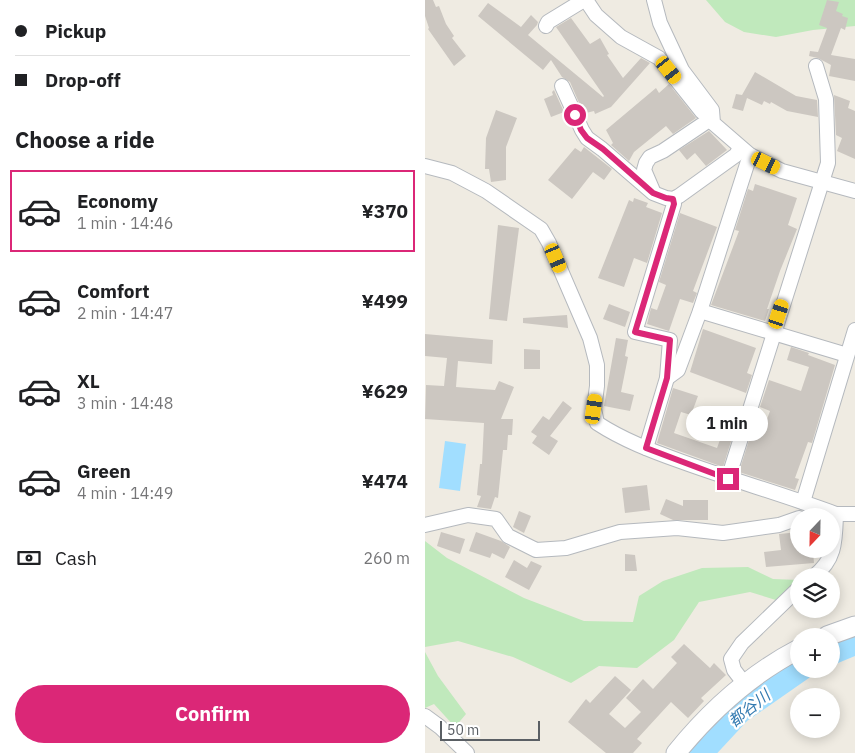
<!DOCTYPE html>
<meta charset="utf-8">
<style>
:root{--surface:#fff;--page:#f6f6f6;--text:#202124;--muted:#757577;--line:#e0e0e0;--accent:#db2777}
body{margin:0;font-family:"IBM Plex Sans","Noto Sans JP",sans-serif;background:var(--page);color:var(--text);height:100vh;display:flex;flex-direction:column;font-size:19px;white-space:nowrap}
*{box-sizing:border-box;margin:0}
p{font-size:16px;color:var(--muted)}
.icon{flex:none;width:28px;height:28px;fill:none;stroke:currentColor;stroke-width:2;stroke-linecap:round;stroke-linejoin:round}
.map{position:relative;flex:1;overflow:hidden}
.details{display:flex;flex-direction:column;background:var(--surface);width:425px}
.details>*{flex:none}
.top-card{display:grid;align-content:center;height:110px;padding:0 15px;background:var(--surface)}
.needle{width:32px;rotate:202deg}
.buttons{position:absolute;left:365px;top:508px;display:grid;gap:10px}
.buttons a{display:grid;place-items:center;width:50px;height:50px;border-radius:50%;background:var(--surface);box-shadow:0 2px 12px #0003;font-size:25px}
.scale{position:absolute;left:15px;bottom:12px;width:100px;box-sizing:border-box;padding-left:5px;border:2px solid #5a5f64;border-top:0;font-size:14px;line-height:18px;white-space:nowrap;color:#5a5f64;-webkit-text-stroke:4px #fff;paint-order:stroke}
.end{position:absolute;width:22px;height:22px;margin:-11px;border:6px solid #db2777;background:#fff;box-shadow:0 0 0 2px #fff}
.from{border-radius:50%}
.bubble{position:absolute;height:35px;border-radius:18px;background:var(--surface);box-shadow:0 2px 12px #0003;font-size:16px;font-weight:700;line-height:35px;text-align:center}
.car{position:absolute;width:15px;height:30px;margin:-15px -8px;border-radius:6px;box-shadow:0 0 4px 1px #0007;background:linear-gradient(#f5c518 24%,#345 0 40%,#f5c518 0 76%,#345 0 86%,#f5c518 0)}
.top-card b{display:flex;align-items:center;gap:18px;height:48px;font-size:19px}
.top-card b+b{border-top:1px solid var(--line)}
.top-card i{width:12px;height:12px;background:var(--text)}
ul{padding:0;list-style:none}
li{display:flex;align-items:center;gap:15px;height:82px;margin:0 10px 8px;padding:0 5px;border:2px solid transparent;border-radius:0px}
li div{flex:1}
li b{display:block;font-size:19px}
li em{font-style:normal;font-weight:700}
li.on{border-color:var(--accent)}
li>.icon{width:45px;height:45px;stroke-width:1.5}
h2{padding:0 15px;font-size:22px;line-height:60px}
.pay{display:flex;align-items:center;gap:12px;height:55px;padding:0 15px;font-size:19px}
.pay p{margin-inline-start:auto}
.button{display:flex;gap:10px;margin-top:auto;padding:10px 15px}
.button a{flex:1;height:58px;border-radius:30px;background:var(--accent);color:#fff;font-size:20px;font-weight:700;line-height:58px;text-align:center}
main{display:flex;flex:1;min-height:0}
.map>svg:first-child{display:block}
.green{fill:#c0e9bc}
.water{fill:#a1deff}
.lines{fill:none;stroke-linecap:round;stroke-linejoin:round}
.river{stroke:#a1deff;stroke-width:24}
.building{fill:#ccc7c1}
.street-casing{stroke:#b5b9be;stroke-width:16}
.secondary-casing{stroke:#b6bac0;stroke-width:21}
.street{stroke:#fff;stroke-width:14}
.secondary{stroke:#fff;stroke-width:19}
.route{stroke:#db2777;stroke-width:6}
.labels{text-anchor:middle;stroke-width:4.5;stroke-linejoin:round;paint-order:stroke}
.water-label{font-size:16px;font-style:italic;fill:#347bb1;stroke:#fff}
</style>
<main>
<section class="details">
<div class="top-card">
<b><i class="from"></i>Pickup</b>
<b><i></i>Drop-off</b>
</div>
<h2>Choose a ride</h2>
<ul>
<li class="on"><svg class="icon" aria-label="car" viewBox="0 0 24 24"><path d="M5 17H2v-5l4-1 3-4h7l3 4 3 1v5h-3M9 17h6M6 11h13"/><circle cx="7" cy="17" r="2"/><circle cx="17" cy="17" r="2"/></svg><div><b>Economy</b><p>1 min · 14:46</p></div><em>¥370</em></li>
<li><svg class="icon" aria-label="car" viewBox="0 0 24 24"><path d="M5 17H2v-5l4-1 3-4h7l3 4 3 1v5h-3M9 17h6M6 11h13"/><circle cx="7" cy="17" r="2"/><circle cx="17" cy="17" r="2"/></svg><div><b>Comfort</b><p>2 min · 14:47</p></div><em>¥499</em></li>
<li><svg class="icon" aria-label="car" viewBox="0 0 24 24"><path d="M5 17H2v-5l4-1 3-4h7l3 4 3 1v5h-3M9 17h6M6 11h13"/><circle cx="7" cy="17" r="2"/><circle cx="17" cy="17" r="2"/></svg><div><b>XL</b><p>3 min · 14:48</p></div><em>¥629</em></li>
<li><svg class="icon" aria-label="car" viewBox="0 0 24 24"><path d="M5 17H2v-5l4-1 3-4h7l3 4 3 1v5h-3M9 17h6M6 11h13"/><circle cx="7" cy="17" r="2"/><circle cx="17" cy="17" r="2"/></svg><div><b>Green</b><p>4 min · 14:49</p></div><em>¥474</em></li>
</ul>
<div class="pay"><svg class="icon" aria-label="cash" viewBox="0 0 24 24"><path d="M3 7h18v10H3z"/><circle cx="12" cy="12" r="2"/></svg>Cash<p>260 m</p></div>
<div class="button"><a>Confirm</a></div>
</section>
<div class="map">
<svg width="430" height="753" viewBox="0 0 430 753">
<rect width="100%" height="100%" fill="#efebe2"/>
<g class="green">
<path d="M281 0H430V26L388 30 351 37 319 32 300 22Z"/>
<path d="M0 541 22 558 99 598 159 621 208 622 214 596 238 581 277 568 323 567 348 579 374 580V583L354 601 325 592 274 602 249 640 212 668 174 666 146 683 88 657 33 641 0 647Z"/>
<path d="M0 652 13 676 41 714 30 727 9 704 0 708Z"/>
</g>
<path class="water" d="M20 441 41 444 35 491 14 488Z"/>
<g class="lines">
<g class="river">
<path d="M406 653 430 643"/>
<path d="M276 753 314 712 376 669"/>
</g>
</g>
<g class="building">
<path d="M0 0H8L11 7 14 6 21 24 29 36 27 38 41 56 29 66 3 29 4 28 0 16Z"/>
<path d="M402 0 414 2 411 11 418 14 417 16 423 18 420 30 416 28 406 55 430 59V81L404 76 406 65 393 58 384 56 385 51 393 52 402 28 394 25Z"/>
<path d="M63 3 96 27 106 15 113 22 112 25 103 35 178 97 179 96 131 27 146 18 165 44 175 38 184 54 182 55 198 78 216 58 225 63 186 107 170 114 169 111 161 113 158 104 155 105 145 82 137 77 126 60 118 70 53 16Z"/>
<path d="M330 72 371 96 392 100 393 117 362 111 346 102 345 104 339 101 337 105 322 98 318 111 307 108 311 94 317 95Z"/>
<path d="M244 84 271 118 248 134 241 126 209 152 204 161 186 145 188 143 181 130 231 88 234 93Z"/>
<path d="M129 90 139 112 126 117 119 99 128 95 127 92Z"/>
<path d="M409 95 425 101 423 108 430 111V159L412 151 417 138 411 135Z"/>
<path d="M71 110 92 118 81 147V180L66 182 64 169H60L61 138Z"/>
<path d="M284 131 302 150 281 166 270 153 262 160 254 150Z"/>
<path d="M159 147 187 169 179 180 168 172 147 199 123 180 150 148 156 152Z"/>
<path d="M330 184 372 198 363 225 372 229 355 271 342 309H344L340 321 286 305 314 231 310 230 323 189 328 191Z"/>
<path d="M209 198 223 203 221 207 237 213 222 263 209 258 199 287 173 278 204 200 208 202Z"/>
<path d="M255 213 292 227 268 291 272 293 268 303 255 299 244 331 222 324 226 308 232 310 241 285 234 282Z"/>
<path d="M73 225 94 228 82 321 64 319Z"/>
<path d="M184 304 205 312 200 327 178 319Z"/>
<path d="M142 315 143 328 98 323V318Z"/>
<path d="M278 329 331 348 322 373 327 375 321 393 265 372Z"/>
<path d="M0 334 68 340 67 364 33 361 31 387 70 390 74 381 89 387 76 419H88L87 435H83L82 450H78L73 498 70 497 66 509 52 507 56 496 52 495 55 464H57L59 423 0 419 1 385 19 386 22 358 0 356Z"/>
<path d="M191 338 203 340 200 356 203 357 196 392 209 395 205 411 179 406Z"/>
<path d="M366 347 384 353 383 355 410 365 387 443 383 442 370 478 374 479 370 490 314 472 325 437 330 439 332 432 337 433 345 411 335 407 344 380 376 391 384 367 362 360Z"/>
<path d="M99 349 115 350V369H99Z"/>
<path d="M248 388 273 396 266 415 256 412 249 433 292 448 299 429 309 432 298 467 232 443Z"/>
<path d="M138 401 147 408 125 436 133 441 124 455 107 443 112 436 106 432 118 416 124 420Z"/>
<path d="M222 485 225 510 200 513 197 488Z"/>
<path d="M241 499 258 506V500H283V520H248L235 514Z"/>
<path d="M94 511 106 516 99 533 88 527Z"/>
<path d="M16 532 40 539 35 554 12 546Z"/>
<path d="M51 532 76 541 85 547 79 559 67 553 65 558 44 551Z"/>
<path d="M374 532V553L388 552 389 563 341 567 339 552 356 550 354 534Z"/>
<path d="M200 554 210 555 212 571H200Z"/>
<path d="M89 560 102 568 106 561 117 566 104 590 80 577Z"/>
<path d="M259 644 285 668 289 663 301 675 276 698 279 701 263 718 246 702 212 739 217 743 208 753H181L143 722 161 699 165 703 190 676 206 690 184 714 200 728 216 712 201 698 218 679 228 689 252 663 246 657Z"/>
</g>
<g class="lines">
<defs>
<g id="street">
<path d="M161 0 171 15 196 37 234 58 277 112"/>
<path d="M229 0 235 23 257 70 287 110 288 123 325 155 357 171 430 191"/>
<path d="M121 26 123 22 159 0"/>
<path d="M137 86 157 130 162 138 177 149 228 193 241 198 248 199 254 196 311 155 315 148"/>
<path d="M0 166 27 173 61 191 116 229 124 243 165 338 172 365V386L169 409 172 423C198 440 227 451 255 461 307 480 360 495 411 514H430"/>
<path d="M228 191 219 170 221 163 225 157 238 151 284 120"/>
<path d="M275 311 422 355"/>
<path d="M242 378 253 370 275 311 325 155"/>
<path d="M221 448 242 378 245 340 210 332 249 204 248 199"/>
<path d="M303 479 403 163 401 99 391 66"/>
<path d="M378 502 430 330"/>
<path d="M0 525 43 515 71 519 83 536 111 550 141 548 195 532 252 528 298 533 354 525 374 518"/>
<path d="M389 576C411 559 410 540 411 514"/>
<path d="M319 683 309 670 306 659 317 643 374 588"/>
<path d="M0 716 15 727 42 753"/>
</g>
<g id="secondary">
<path d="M402 636 430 626"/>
<path d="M251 753C285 711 326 674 374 649"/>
</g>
</defs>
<use href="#street" class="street-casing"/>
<use href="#secondary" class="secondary-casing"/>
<use href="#street" class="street"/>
<use href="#secondary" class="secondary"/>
</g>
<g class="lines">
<path class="route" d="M150 115 156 130 162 138 178 149 228 193 241 198 248 199 249 204 210 332 245 340 242 378 221 448 303 479"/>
</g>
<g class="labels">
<g class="water-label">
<text transform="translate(324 708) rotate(-39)" y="6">都谷川</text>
</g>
</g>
</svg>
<div class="buttons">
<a><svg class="needle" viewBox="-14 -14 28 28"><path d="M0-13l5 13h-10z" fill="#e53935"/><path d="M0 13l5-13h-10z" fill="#757577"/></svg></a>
<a><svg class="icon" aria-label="layers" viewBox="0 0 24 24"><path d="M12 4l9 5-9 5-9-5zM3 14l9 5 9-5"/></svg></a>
<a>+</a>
<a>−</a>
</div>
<div class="scale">50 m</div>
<i class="end from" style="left:150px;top:115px"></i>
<i class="end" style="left:303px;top:479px"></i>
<div class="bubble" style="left:261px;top:406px;width:82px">1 min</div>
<i class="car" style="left:244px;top:70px;rotate:141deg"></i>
<i class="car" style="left:341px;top:163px;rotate:116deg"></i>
<i class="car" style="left:131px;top:258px;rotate:157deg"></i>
<i class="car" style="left:354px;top:314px;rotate:18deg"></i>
<i class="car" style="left:169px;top:409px;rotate:8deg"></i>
</div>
</main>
